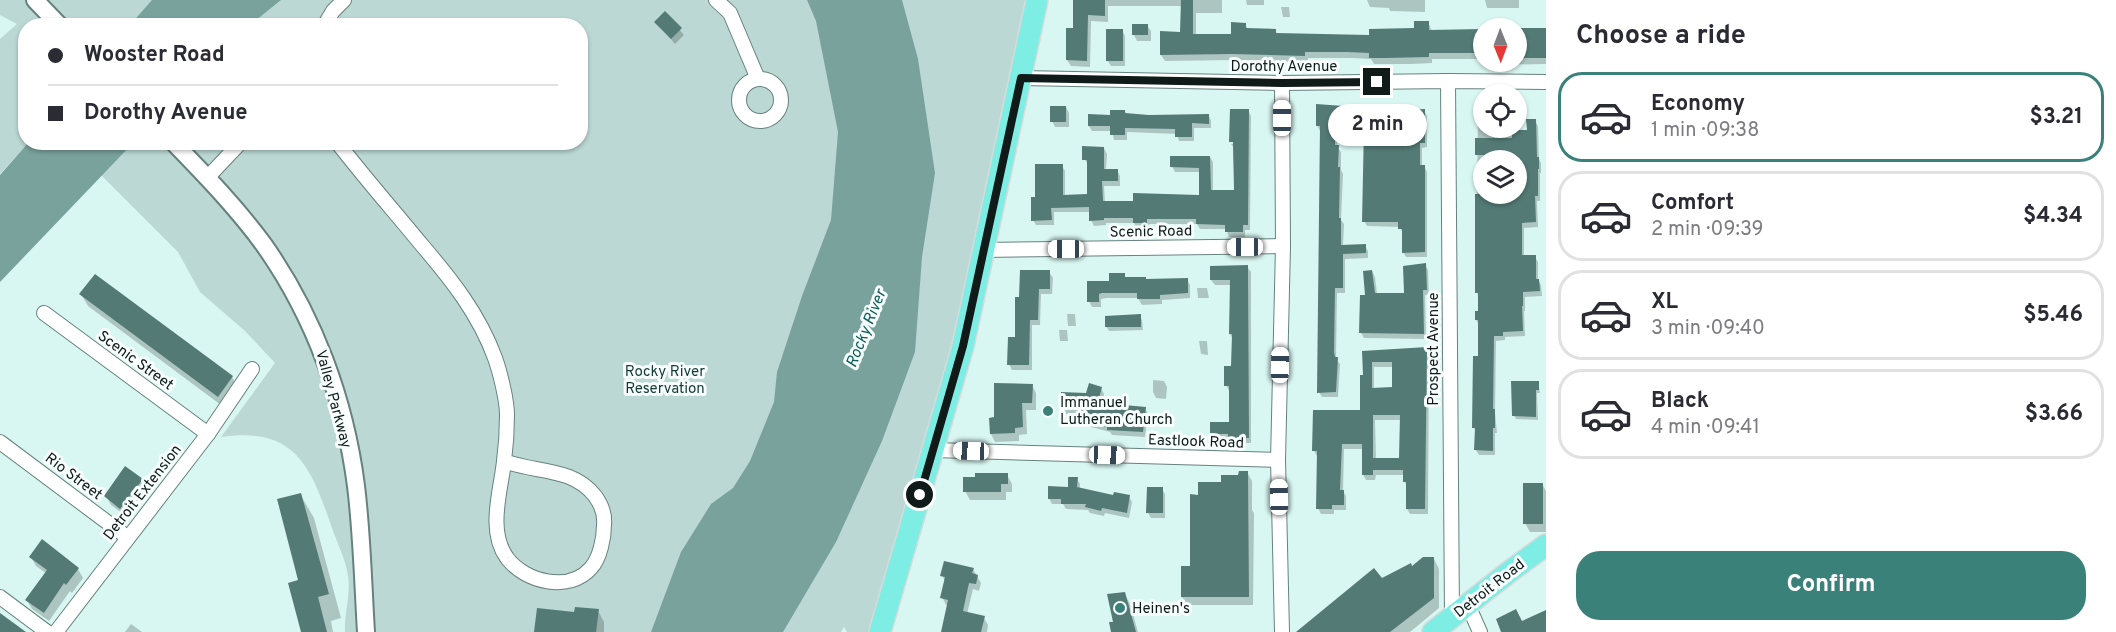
<!DOCTYPE html>
<meta charset="utf-8">
<style>
:root{--surface:#fff;--page:#f7f7f7;--text:#2b2b33;--muted:#7c7c81;--line:#e1e1e2;--accent:#3a817a}
body{margin:0;font-family:Overpass,sans-serif;background:var(--page);color:var(--text);height:100vh;display:flex;flex-direction:column;font-size:22px;white-space:nowrap}
*{box-sizing:border-box;margin:0}
p{font-size:20px;color:var(--muted)}
.icon{flex:none;width:33px;height:33px;fill:none;stroke:currentColor;stroke-width:2;stroke-linecap:round;stroke-linejoin:round}
.map{position:relative;flex:1;overflow:hidden}
.drawer{display:flex;flex-direction:column;background:var(--surface);width:570px}
.drawer>*{flex:none}
.guide{position:absolute;left:18px;top:18px;width:570px;height:132px;border-radius:24px;box-shadow:0 2px 4px #0004;display:grid;align-content:center;height:132px;padding:0 30px;background:var(--surface)}
.needle{width:39px;rotate:179deg}
.tools{position:absolute;left:1473px;top:18px;display:grid;gap:12px}
.tools a{display:grid;place-items:center;width:54px;height:54px;border-radius:50%;background:var(--surface);box-shadow:0 2px 4px #0004;font-size:30px}
.end{position:absolute;width:27px;height:27px;margin:-14px;border:8px solid #0f1a19;background:#fff;box-shadow:0 0 0 3px #fff}
.from{border-radius:50%}
.bubble{position:absolute;height:42px;border-radius:21px;background:var(--surface);box-shadow:0 2px 4px #0004;font-size:20px;font-weight:700;line-height:42px;text-align:center}
.car{position:absolute;width:18px;height:36px;margin:-18px -9px;border-radius:8px;box-shadow:0 0 4px 2px #0007;background:linear-gradient(#fff 24%,#345 0 40%,#fff 0 76%,#345 0 86%,#fff 0)}
.guide b{display:flex;align-items:center;gap:21px;height:57px;font-size:22px}
.guide b+b{border-top:2px solid var(--line)}
.guide i{width:15px;height:15px;background:var(--text)}
ul{padding:0;list-style:none}
li{display:flex;align-items:center;gap:18px;height:90px;margin:0 12px 9px;padding:0 18px;border:3px solid var(--line);border-radius:24px}
li div{flex:1}
li b{display:block;font-size:22px}
li em{font-style:normal;font-weight:700}
li.active{border-color:var(--accent)}
li>.icon{width:54px;height:54px;stroke-width:1.5}
h2{padding:0 30px;font-size:27px;line-height:72px}
.primary-button{display:flex;gap:12px;margin-top:auto;padding:12px 30px}
.primary-button a{flex:1;height:69px;border-radius:24px;background:var(--accent);color:#fff;font-size:24px;font-weight:700;line-height:69px;text-align:center}
main{display:flex;flex:1;min-height:0}
.map>svg:first-child{display:block}
.green{fill:#bbd8d4}
.water{fill:#7aa29d}
.shadow{fill:#0003;fill-rule:evenodd}
.building{fill:#547a75;fill-rule:evenodd}
.lines{fill:none;stroke-linecap:round;stroke-linejoin:round}
.minor-casing{stroke:#67827e;stroke-width:16}
.tertiary-casing{stroke:#67827e;stroke-width:20}
.primary-casing{stroke:#d9dada;stroke-width:24}
.minor{stroke:#fff;stroke-width:14}
.tertiary{stroke:#fff;stroke-width:16}
.primary{stroke:#7eeee5;stroke-width:21}
.route{stroke:#0f1a19;stroke-width:8}
.poi-dot{fill:#3a817a;stroke:#f8fefd;stroke-width:2}
.labels{text-anchor:middle;stroke-width:6;stroke-linejoin:round;paint-order:stroke}
.street-label{font-size:15px;fill:#0f1a19;stroke:#f8fefd}
.park-label{font-size:15px;fill:#143b37;stroke:#f8fefd}
.poi-label{font-size:15px;fill:#0f1a19;stroke:#f8fefd;text-anchor:start}
.water-label{font-size:16px;font-style:italic;fill:#095e57;stroke:#f8fefd}
</style>
<main>
<div class="map">
<svg width="1546" height="632" viewBox="0 0 1546 632">
<rect width="100%" height="100%" fill="#d9f7f2"/>
<path class="green" d="M0 0H1032L1006 146 879 632H847L844 627 841 632H345C344 614 351 594 348 576 346 560 337 543 332 528 311 467 296 426 221 437L275 363 245 331 200 292 178 252 73 147 77 142H580V26H26V142L28 143 0 174V39L17 24 0 15Z"/>
<g class="water">
<path d="M152 0H281L250 25H130Z"/>
<path d="M807 0H902L918 59 935 173 922 257 915 352 882 441 836 542 783 632H651L681 552 711 504 733 488 750 461 774 402 777 372 802 296 831 220 838 132 816 21Z"/>
<path d="M28 143H133L0 282V175Z"/>
</g>
<g class="shadow">
<path d="M1074 0H1222V13H1196V36L1232 35 1245 24 1248 30H1275L1278 35 1371 37 1416 30 1428 22 1432 31 1484 30V59H1432V63L1412 64H1374L1371 59 1352 58H1308V62L1235 60 1165 61 1161 55 1182 33V6H1108V22L1091 21 1090 67 1071 66 1067 60 1074 30Z"/>
<path d="M1246 0H1264V5H1247Z"/>
<path d="M1367 0H1425V12L1390 11 1389 8 1370 7Z"/>
<path d="M1485 0H1519V8H1487Z"/>
<path d="M1281 7H1289L1290 17H1283Z"/>
<path d="M665 13 684 35 675 44 656 22Z"/>
<path d="M1147 25 1151 31V41H1137L1134 35Z"/>
<path d="M1516 29H1546V64L1492 65 1490 62H1516Z"/>
<path d="M1122 30 1125 36V66H1111L1107 60Z"/>
<path d="M1066 107 1069 113V127H1055L1052 121Z"/>
<path d="M1343 107 1346 114 1382 115 1424 111 1427 116V147L1422 148V166H1424L1427 172V257H1406L1403 252V234L1400 227 1367 226 1364 221 1366 130 1337 131V147L1341 152V170L1343 174 1341 220 1344 224 1343 246H1365L1368 251V258L1345 259V293H1337L1336 359 1340 364 1338 397H1322L1319 392 1320 131 1317 125Z"/>
<path d="M1478 109H1484V128H1503V131H1528L1535 121 1538 126 1539 159 1541 163V173H1540V201H1537L1538 227 1524 228V256L1535 257 1538 262V280L1541 285 1542 296 1525 297V311H1524L1525 336 1505 337V340L1496 341 1495 412 1497 433H1495V455H1479L1476 450V432L1474 428 1480 357V326L1476 320 1479 312 1476 272ZM1484 160H1516V194H1484Z"/>
<path d="M1248 110 1251 116 1250 230H1245V237H1229L1226 229H1200L1197 224H1149V228H1137L1134 223H1106V225L1094 226 1091 220 1090 212H1054V225H1036L1033 220 1036 199 1062 166 1065 171V196H1089V165L1084 159 1104 148 1107 154 1106 170H1117L1120 176V186H1104L1105 202H1134L1201 196V172H1175L1172 166 1210 157 1213 162V192H1235L1233 147 1231 144 1241 143 1230 142Z"/>
<path d="M1125 111 1127 115H1208L1211 120V128H1194V141H1179L1177 134 1127 132V140H1114L1112 131H1092L1089 126Z"/>
<path d="M1425 265 1428 270 1429 295H1425L1426 339 1364 338 1361 333 1372 271 1375 277 1377 294H1405Z"/>
<path d="M1247 267 1251 272V443H1233L1230 439H1214L1211 433 1230 423 1229 391 1226 385 1233 368V339L1230 334 1232 285H1215L1211 280Z"/>
<path d="M1049 272 1053 278 1052 294H1041L1040 325H1032V370H1012L1009 364 1016 338 1021 299Z"/>
<path d="M1126 278 1147 281 1187 279 1190 285V298L1162 300V304L1142 305 1138 298H1106L1101 299V307H1092L1089 301 1111 282Z"/>
<path d="M1197 288H1207L1209 298H1198Z"/>
<path d="M81 294 232 377 239 389 225 408 88 306Z"/>
<path d="M1067 314H1075L1076 326H1068Z"/>
<path d="M1140 316 1142 320 1143 330 1109 331 1106 326Z"/>
<path d="M1059 330H1067L1068 341H1060Z"/>
<path d="M1199 341H1207L1208 355 1201 354Z"/>
<path d="M1426 348 1429 354 1428 514H1410L1407 509V486L1405 482V475H1376L1375 480H1366L1363 474V449H1344L1343 491 1346 496V510H1334V514H1321L1318 508 1317 456 1314 451 1361 412 1365 377 1364 352ZM1374 367H1393V389H1374ZM1375 420H1401L1400 459H1376Z"/>
<path d="M1153 380 1164 381 1167 387 1166 399 1156 398 1153 392Z"/>
<path d="M1538 382 1540 393H1537L1538 420 1516 419 1514 415Z"/>
<path d="M1032 385 1036 393V410H1026L1027 434 1019 435V441L995 442 991 434 990 419H995Z"/>
<path d="M1101 388 1104 394 1103 400 1124 404 1125 406 1145 408 1148 414 1145 437 1112 435 1110 432 1083 425 1080 419 1081 414H1066L1063 409Z"/>
<path d="M1247 472 1252 481V510L1254 513 1253 605H1187L1182 597 1223 483Z"/>
<path d="M1007 475 1012 484V492H1006V500H970L965 491Z"/>
<path d="M1077 479 1080 484V489L1114 496 1129 497 1132 502 1129 518 1105 513 1104 516 1090 513 1088 510 1066 509 1063 504H1052L1049 498 1069 488Z"/>
<path d="M142 480 147 489 126 516 111 505 106 496Z"/>
<path d="M1542 484 1546 491V532H1530L1525 523Z"/>
<path d="M1162 489 1165 494V518H1151L1148 513Z"/>
<path d="M300 494 314 518 341 618 331 621 333 632H303L300 582Z"/>
<path d="M31 557 78 569 83 578 72 593 70 591 49 621 32 609 27 600 47 574 36 566Z"/>
<path d="M1434 559 1439 569V608L1410 632H1298L1381 580Z"/>
<path d="M973 569 981 583 979 591 973 589 967 614 984 618 988 625 987 632H943L949 605H946L942 597 945 581 942 575Z"/>
<path d="M1124 593 1130 604 1138 632H1113Z"/>
<path d="M598 611 604 622V632H536Z"/>
<path d="M131 624 142 632H125Z"/>
</g>
<g class="building">
<path d="M1073 0H1105V16L1088 15 1087 61 1066 60V28H1073Z"/>
<path d="M1181 0H1193V34H1231V22L1246 23V28L1276 29V33L1369 35V29L1414 28V21H1429V30L1482 29V53H1429V57L1386 58H1369V53L1347 52H1305V56L1231 54 1160 55V31L1180 32Z"/>
<path d="M665 11 682 28 671 39 654 22Z"/>
<rect x="1132" y="24" width="16" height="11"/>
<rect x="1516" y="28" width="30" height="30"/>
<rect x="1106" y="29" width="17" height="32"/>
<path d="M1316 104 1344 106V113H1380V111L1425 109V143H1420V165H1425V252L1402 253V229H1398V222H1362L1364 126H1335V145H1339L1338 167H1340L1339 218H1341V245L1366 244V253L1343 254V288H1335L1334 352 1335 357H1338L1336 392 1317 393 1320 126H1316Z"/>
<rect x="1050" y="106" width="16" height="16"/>
<path d="M1230 109H1249L1248 225H1243V232H1225V225L1196 224V219H1147V223H1133V218H1104V220L1089 221V207L1051 208 1052 220 1031 221V197H1035V164H1063V195L1087 194V160H1082V146L1104 147V169H1118V181H1102L1103 201H1133V193L1199 195V168L1170 167V156H1210L1211 190H1234L1233 142H1229Z"/>
<path d="M1110 110H1125V113L1149 115 1209 114V124L1192 123V137H1175V129L1125 128V135H1110V126H1088V114L1110 115Z"/>
<path d="M1526 119H1536L1537 157H1539V169H1538V196H1535L1536 222 1522 223V255H1536V279H1539L1540 291 1523 292V306H1522L1523 331 1503 332V336H1494L1493 409H1495V428H1493V451L1474 450 1475 428H1472L1473 356H1478V320H1475V311H1478V293H1475V194H1516V160H1512L1511 155H1475V138H1512V130H1527Z"/>
<path d="M1426 263 1427 290H1423L1424 334 1359 333 1360 295H1365L1363 271 1372 270 1375 293H1404L1403 266Z"/>
<path d="M1248 265 1249 438H1228V434H1210V422H1229V386H1224V366H1231L1232 334H1229L1230 280H1210V266Z"/>
<path d="M1020 270H1050V289H1039L1038 320H1030L1029 365H1007L1008 337H1015V297H1019Z"/>
<path d="M1109 273H1125V277H1146V279L1188 278V293L1160 295V299H1137V293H1102L1099 294V302H1087V281H1109Z"/>
<path d="M95 274 233 376 218 397 79 294Z"/>
<path d="M1141 314V327H1105V316Z"/>
<path d="M1427 347 1425 509H1406V482H1403V470H1373V475H1362V444H1342L1340 490H1344V505H1332V509H1316L1317 451H1312L1313 410H1360V375H1363L1362 351ZM1372 362H1392V387L1372 388ZM1373 415H1400L1399 458H1373Z"/>
<path d="M1511 381H1539V390H1536V417L1512 416Z"/>
<path d="M994 383 1033 384 1032 403H1022L1023 427 1015 428V433L990 434 989 418 994 417Z"/>
<path d="M1089 383 1102 387 1099 398 1125 403 1124 405 1146 407 1143 432 1107 430V427L1079 419 1081 409H1061V392L1086 393Z"/>
<path d="M125 466 143 479 120 509 104 496Z"/>
<path d="M1239 471H1248L1249 597H1181V566H1190V494L1198 495V482H1221V475H1238Z"/>
<path d="M975 473H1008V484H1001V492H963V477H975Z"/>
<path d="M1068 477H1078L1077 487 1113 495 1114 492 1130 495 1127 513 1102 508 1101 511 1085 507 1086 504H1061V499H1048V486L1068 487Z"/>
<rect x="1523" y="483" width="20" height="41"/>
<path d="M1147 487H1163V513H1146Z"/>
<path d="M301 493 329 594 318 597 327 632H301L288 583 298 580 277 499Z"/>
<path d="M42 539 79 568 66 585 64 583 44 613 25 600 47 570 29 557Z"/>
<path d="M1423 557H1434V598L1390 632H1296L1374 568 1382 578 1411 563 1412 566Z"/>
<path d="M944 561 974 568 972 573 978 575 976 584 969 583 963 611 985 616 981 632H941L948 600 940 598 945 577 940 576Z"/>
<path d="M1125 592 1136 632H1111L1109 622H1113L1107 594Z"/>
<path d="M575 607 599 609 596 632H534L537 608 574 612Z"/>
<path d="M1516 609 1522 621 1546 610V632H1501L1496 619Z"/>
<path d="M0 613 26 632H0Z"/>
</g>
<g class="lines">
<defs>
<g id="minor">
<path d="M716 0 730 13 758 79"/>
<path d="M324 26 333 11 344 0"/>
<path d="M1021 78 1282 83 1448 81 1546 82"/>
<circle cx="760" cy="100" r="21"/>
<path d="M1448 81 1452 617"/>
<path d="M337 142C364 177 393 210 421 244 451 279 479 314 495 358 500 372 507 400 507 415 507 430 506 446 504 461 501 491 487 530 507 558 525 582 569 593 591 568 600 558 604 538 604 525 605 515 601 504 595 496 573 467 535 473 504 461"/>
<path d="M207 178 241 142"/>
<path d="M984 250 1283 246"/>
<path d="M44 313 208 434"/>
<path d="M0 442 127 537"/>
<path d="M933 450 1278 460"/>
<path d="M0 597 47 632"/>
<path d="M1468 605 1480 632"/>
<path d="M56 632 208 434 252 369"/>
<path d="M1282 632 1278 460 1283 246 1282 83"/>
</g>
<g id="tertiary">
<path d="M35 0 60 26"/>
<path d="M173 142C205 175 237 208 264 245 314 316 345 400 356 486 362 534 363 584 366 632"/>
</g>
<g id="primary">
<path d="M880 632 963 346 1037 0"/>
<path d="M1433 632 1509 572 1546 545"/>
</g>
</defs>
<use href="#minor" class="minor-casing"/>
<use href="#tertiary" class="tertiary-casing"/>
<use href="#primary" class="primary-casing"/>
<use href="#minor" class="minor"/>
<use href="#tertiary" class="tertiary"/>
<use href="#primary" class="primary"/>
</g>
<g class="lines">
<path class="route" d="M920 495 963 346 1021 78 1282 83 1377 82"/>
</g>
<g class="poi-dot">
<circle cx="1048" cy="411" r="6"/>
<circle cx="1120" cy="608" r="6"/>
</g>
<g class="labels">
<g class="street-label">
<text x="1284" y="71">Dorothy Avenue</text>
<text transform="translate(1151 231) rotate(-1)" y="5">Scenic Road</text>
<text transform="translate(1433 349) rotate(-90)" y="5">Prospect Avenue</text>
<text transform="translate(136 360) rotate(36)" y="5">Scenic Street</text>
<text transform="translate(334 399) rotate(75)" y="5">Valley Parkway</text>
<text transform="translate(1196 441) rotate(2)" y="5">Eastlook Road</text>
<text transform="translate(74 476) rotate(37)" y="5">Rio Street</text>
<text transform="translate(142 492) rotate(-52)" y="5">Detroit Extension</text>
<text transform="translate(1489 588) rotate(-38)" y="5">Detroit Road</text>
</g>
<g class="park-label">
<text x="665" y="376">Rocky River<tspan x="665" dy="17">Reservation</tspan></text>
</g>
<g class="poi-label">
<text x="1060" y="407">Immanuel<tspan x="1060" dy="17">Lutheran Church</tspan></text>
<text x="1132" y="613">Heinen's</text>
</g>
<g class="water-label">
<text transform="translate(865 328) rotate(-68)" y="6">Rocky River</text>
</g>
</g>
</svg>
<div class="tools">
<a><svg class="needle" viewBox="-14 -14 28 28"><path d="M0-13l5 13h-10z" fill="#e53935"/><path d="M0 13l5-13h-10z" fill="#7c7c81"/></svg></a>
<a><svg class="icon" aria-label="locate" viewBox="0 0 24 24"><circle cx="12" cy="12" r="6"/><path d="M12 2v4M12 18v4M2 12h4M18 12h4"/></svg></a>
<a><svg class="icon" aria-label="layers" viewBox="0 0 24 24"><path d="M12 4l9 5-9 5-9-5zM3 14l9 5 9-5"/></svg></a>
</div>
<i class="end from" style="left:920px;top:495px"></i>
<i class="end" style="left:1377px;top:82px"></i>
<div class="bubble" style="left:1328px;top:104px;width:99px">2 min</div>
<i class="car" style="left:1282px;top:118px;rotate:0deg"></i>
<i class="car" style="left:1245px;top:247px;rotate:270deg"></i>
<i class="car" style="left:1066px;top:249px;rotate:270deg"></i>
<i class="car" style="left:1280px;top:365px;rotate:1deg"></i>
<i class="car" style="left:971px;top:451px;rotate:272deg"></i>
<i class="car" style="left:1107px;top:455px;rotate:92deg"></i>
<i class="car" style="left:1279px;top:497px;rotate:359deg"></i>
<div class="guide">
<b><i class="from"></i>Wooster Road</b>
<b><i></i>Dorothy Avenue</b>
</div>
</div>
<section class="drawer">
<h2>Choose a ride</h2>
<ul>
<li class="active"><svg class="icon" aria-label="car" viewBox="0 0 24 24"><path d="M5 17H2v-5l4-1 3-4h7l3 4 3 1v5h-3M9 17h6M6 11h13"/><circle cx="7" cy="17" r="2"/><circle cx="17" cy="17" r="2"/></svg><div><b>Economy</b><p>1 min · 09:38</p></div><em>$3.21</em></li>
<li><svg class="icon" aria-label="car" viewBox="0 0 24 24"><path d="M5 17H2v-5l4-1 3-4h7l3 4 3 1v5h-3M9 17h6M6 11h13"/><circle cx="7" cy="17" r="2"/><circle cx="17" cy="17" r="2"/></svg><div><b>Comfort</b><p>2 min · 09:39</p></div><em>$4.34</em></li>
<li><svg class="icon" aria-label="car" viewBox="0 0 24 24"><path d="M5 17H2v-5l4-1 3-4h7l3 4 3 1v5h-3M9 17h6M6 11h13"/><circle cx="7" cy="17" r="2"/><circle cx="17" cy="17" r="2"/></svg><div><b>XL</b><p>3 min · 09:40</p></div><em>$5.46</em></li>
<li><svg class="icon" aria-label="car" viewBox="0 0 24 24"><path d="M5 17H2v-5l4-1 3-4h7l3 4 3 1v5h-3M9 17h6M6 11h13"/><circle cx="7" cy="17" r="2"/><circle cx="17" cy="17" r="2"/></svg><div><b>Black</b><p>4 min · 09:41</p></div><em>$3.66</em></li>
</ul>
<div class="primary-button"><a>Confirm</a></div>
</section>
</main>
